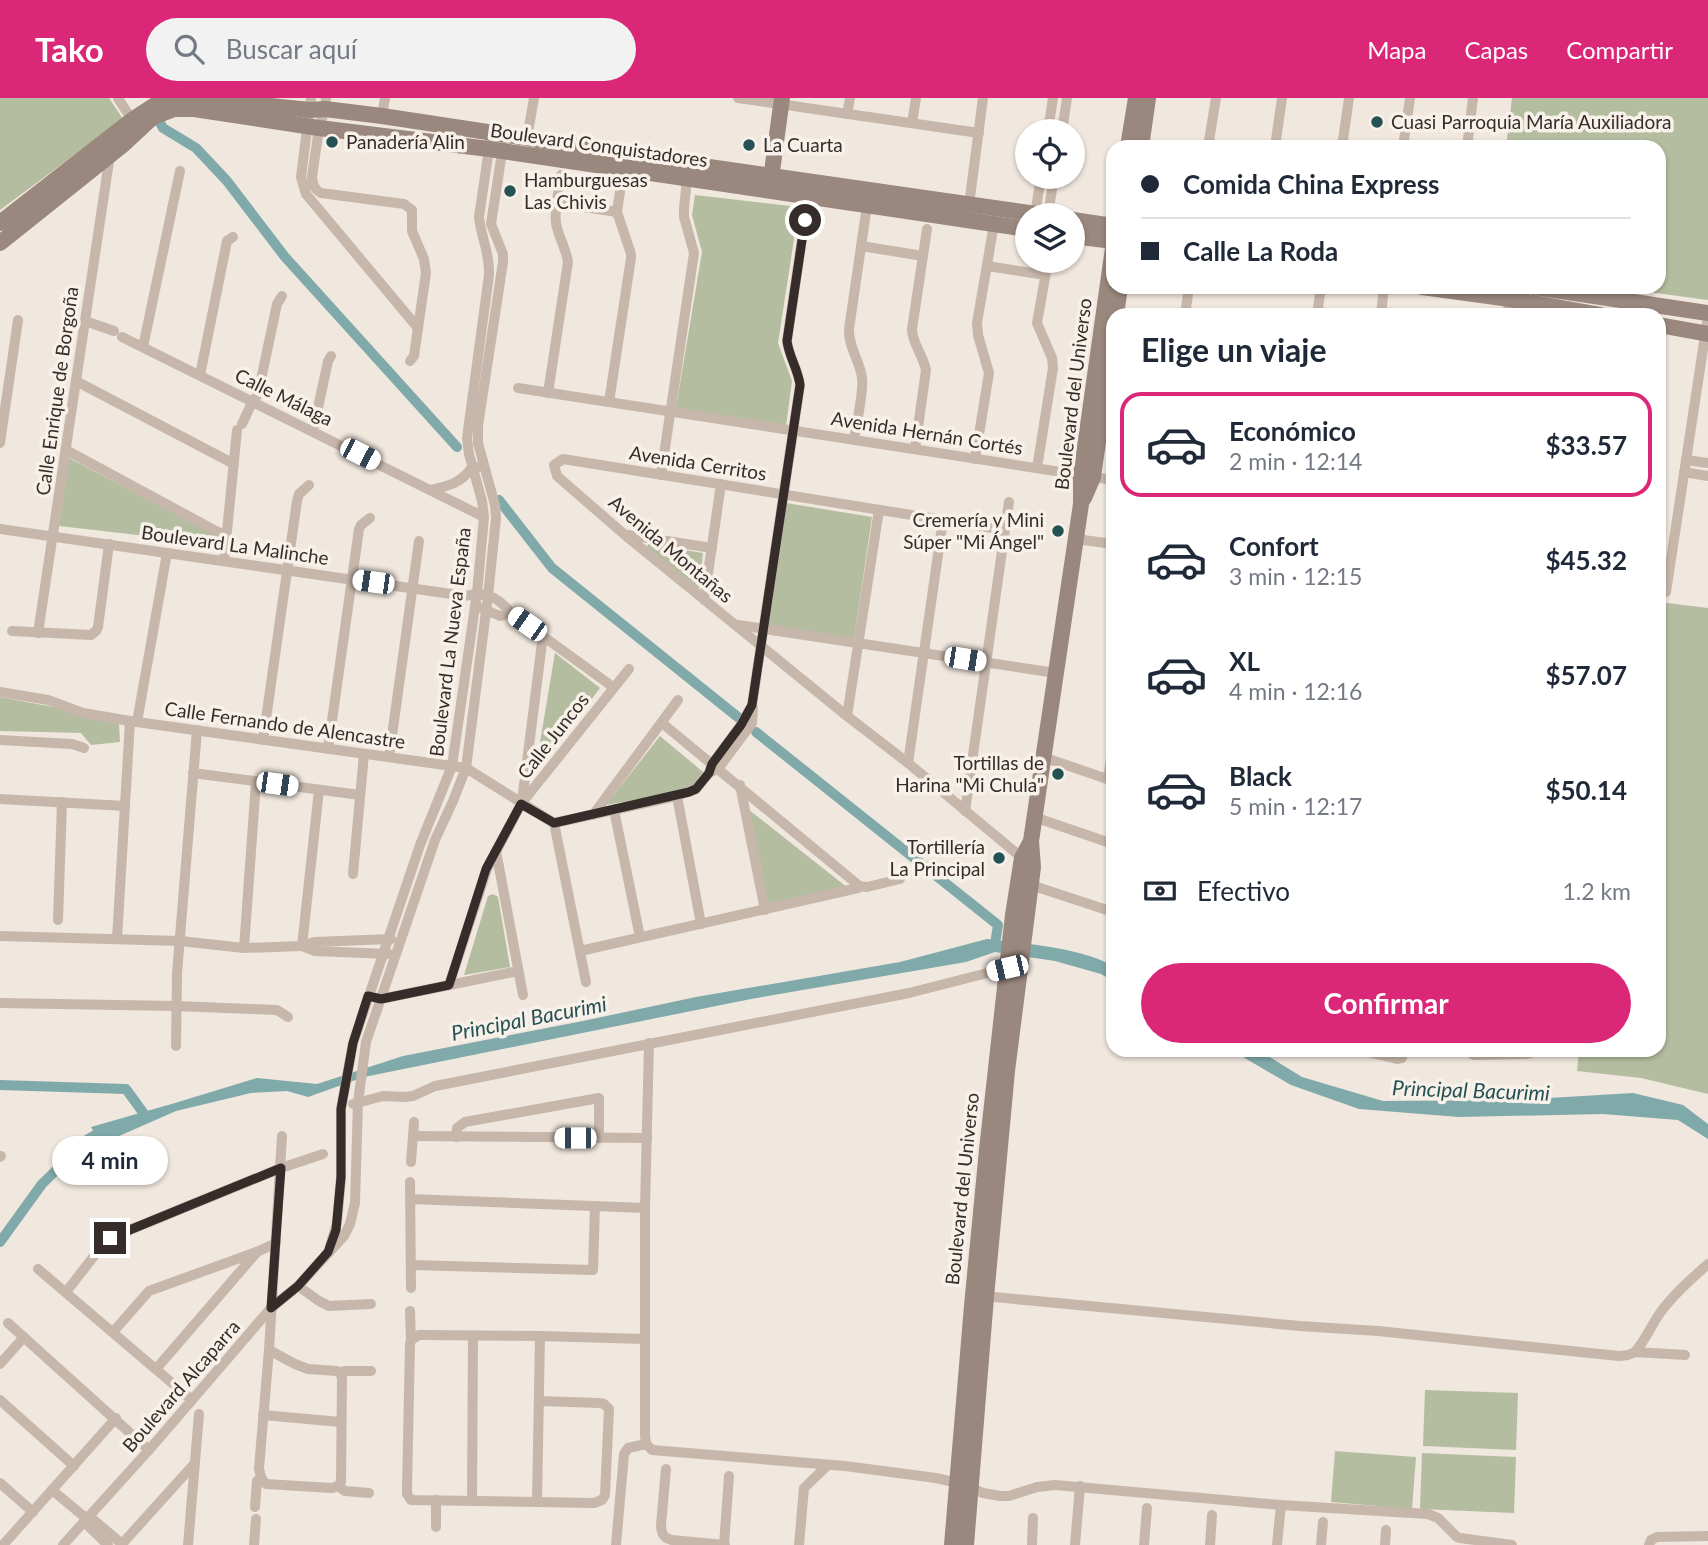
<!DOCTYPE html>
<html lang="es">
<meta charset="utf-8">
<style>
:root{--surface:#fff;--page:#f2f2f3;--text:#1f2937;--muted:#747a83;--line:#e0e1e3;--accent:#db2777}
body{margin:0;font-family:Lato,sans-serif;background:var(--page);color:var(--text);height:100vh;display:flex;flex-direction:column;font-size:26px;white-space:nowrap}
*{box-sizing:border-box;margin:0}
p{font-size:23px;color:var(--muted)}
.icon{flex:none;width:38px;height:38px;fill:none;stroke:currentColor;stroke-width:2;stroke-linecap:round;stroke-linejoin:round}
.map{position:relative;flex:1;overflow:hidden}
.panel{position:absolute;left:1106px;top:210px;width:560px;height:749px;display:flex;flex-direction:column;background:var(--surface);border-radius:21px;box-shadow:0 2px 5px #0004}
.panel>*{flex:none}
.hud{position:absolute;left:1106px;top:42px;width:560px;height:154px;border-radius:21px;box-shadow:0 2px 5px #0004;display:grid;align-content:center;height:154px;padding:0 35px;background:var(--surface)}
.controls{position:absolute;left:1015px;top:21px;display:grid;gap:14px}
.controls a{display:grid;place-items:center;width:70px;height:70px;border-radius:50%;background:var(--surface);box-shadow:0 2px 5px #0004;font-size:35px}
.end{position:absolute;width:32px;height:32px;margin:-16px;border:9px solid #362d2a;background:#fff;box-shadow:0 0 0 4px #fff}
.from{border-radius:50%}
.bubble{position:absolute;height:49px;border-radius:24px;background:var(--surface);box-shadow:0 2px 5px #0004;font-size:23px;font-weight:700;line-height:49px;text-align:center}
.car{position:absolute;width:21px;height:42px;margin:-21px -10px;border-radius:9px;box-shadow:0 0 5px 2px #0007;background:linear-gradient(#fff 24%,#345 0 40%,#fff 0 76%,#345 0 86%,#fff 0)}
.hud b{display:flex;align-items:center;gap:24px;height:66px;font-size:26px}
.hud b+b{border-top:2px solid var(--line)}
.hud i{width:18px;height:18px;background:var(--text)}
ul{padding:0;list-style:none}
li{display:flex;align-items:center;gap:21px;height:105px;margin:0 14px 10px;padding:0 21px;border:4px solid transparent;border-radius:21px}
li div{flex:1}
li b{display:block;font-size:26px}
li em{font-style:normal;font-weight:700}
li.selected{border-color:var(--accent)}
li>.icon{width:63px;height:63px;stroke-width:1.5}
h2{padding:0 35px;font-size:32px;line-height:84px}
.pay{display:flex;align-items:center;gap:18px;height:77px;padding:0 35px;font-size:26px}
.pay p{margin-inline-start:auto}
.action{display:flex;gap:14px;margin-top:auto;padding:14px 35px}
.action a{flex:1;height:80px;border-radius:42px;background:var(--accent);color:#fff;font-size:28px;font-weight:700;line-height:80px;text-align:center}
header{display:flex;align-items:center;gap:42px;box-sizing:border-box;height:98px;padding:0 35px;background:var(--accent);color:#fff}
header strong{font-size:33px}
nav{display:flex;gap:38px;margin-inline-start:auto;font-size:24px}
.search{width:490px;height:63px;background:var(--page);display:flex;align-items:center;gap:18px;box-sizing:border-box;padding:0 24px;border-radius:38px;color:var(--muted);font-size:26px}
.map>svg:first-child{display:block}
.green{fill:#b4bda0}
.water{fill:#80a9aa}
.lines{fill:none;stroke-linecap:round;stroke-linejoin:round}
.canal{stroke:#80a9aa;stroke-width:10}
.street{stroke:#c7b7ab;stroke-width:10}
.secondary{stroke:#9a877d;stroke-width:16}
.route{stroke:#362d2a;stroke-width:9}
.poi-dot{fill:#245153;stroke:#f8f1ea;stroke-width:2.5}
.labels{text-anchor:middle;stroke-width:7;stroke-linejoin:round;paint-order:stroke}
.poi-label{font-size:19px;fill:#362d2a;stroke:#f8f1ea;text-anchor:start}
.street-label{font-size:19px;fill:#362d2a;stroke:#f8f1ea}
.water-label{font-size:21px;font-style:italic;fill:#245153;stroke:#f8f1ea}
</style>
<header>
<strong>Tako</strong>
<div class="search"><svg class="icon" aria-label="search" viewBox="0 0 24 24"><circle cx="10" cy="10" r="6"/><path d="M15 15l6 6"/></svg>Buscar aquí</div>
<nav><a>Mapa</a><a>Capas</a><a>Compartir</a></nav>
</header>
<div class="map">
<svg width="1708" height="1447" viewBox="0 0 1708 1447">
<rect width="100%" height="100%" fill="#f0e7de"/>
<g class="green">
<path d="M0 0H109L123 21 0 112Z"/>
<path d="M1512 0H1708V202L1611 189H1659V49H1506Z"/>
<path d="M695 97 799 109 778 245 792 283 786 328 676 310 702 154 692 117Z"/>
<path d="M69 360 217 438V446L59 428Z"/>
<path d="M786 405 872 419 854 541 768 529Z"/>
<path d="M648 446 703 455 699 492 647 449Z"/>
<path d="M1659 504 1708 510V996L1641 980 1577 973 1579 952H1659Z"/>
<path d="M555 555 600 590 541 669 536 668Z"/>
<path d="M0 599 64 611 119 626 120 644 91 647 81 635 0 633Z"/>
<path d="M660 638 703 674 690 692 606 707Z"/>
<path d="M748 711 848 790 767 809Z"/>
<path d="M493 796 498 799 510 869 464 877 488 798Z"/>
<path d="M1425 1292 1518 1295 1516 1352 1423 1348Z"/>
<path d="M1335 1353 1416 1359 1412 1411 1331 1404Z"/>
<path d="M1422 1355 1516 1359 1514 1415 1420 1411Z"/>
</g>
<g class="water">
<path d="M987 841C1025 846 1080 849 1113 868V883L1101 876 1055 863 995 854 966 864 751 901 364 979 308 999 287 993 251 995 176 1013 101 1046 91 1029 175 1005 257 980 317 986 403 958 583 923 696 899 900 864Z"/>
<path d="M1231 952H1258L1302 979 1383 1003 1516 1002 1633 995 1683 1007 1708 1026V1041L1678 1022 1603 1016 1459 1019 1359 1011 1291 987Z"/>
</g>
<g class="lines">
<g class="canal">
<path d="M159 23 163 30 196 50 227 83 285 159 457 349"/>
<path d="M499 402 552 470 739 620"/>
<path d="M756 634 998 827 995 846"/>
<path d="M0 987 126 991 147 1020"/>
<path d="M0 1144 42 1086 88 1041 95 1037 108 1034"/>
</g>
<g class="street">
<path d="M118 0 132 22"/>
<path d="M311 0 301 79 306 96 418 230 426 175 424 161 412 133V112L404 106 321 95C314 91 313 87 312 79L319 30 325 11 326 0"/>
<path d="M738 0 979 35"/>
<path d="M847 16 850 0"/>
<path d="M382 18 385 0"/>
<path d="M912 25 916 0"/>
<path d="M1048 33 1053 0"/>
<path d="M1062 33 1067 0"/>
<path d="M527 40 534 0"/>
<path d="M1208 49 1216 0"/>
<path d="M1275 49 1282 0"/>
<path d="M1342 49 1349 0"/>
<path d="M1403 49 1410 0"/>
<path d="M1467 49 1473 0"/>
<path d="M557 105 617 114"/>
<path d="M969 107 983 0"/>
<path d="M1035 116 1041 79"/>
<path d="M1048 117 1054 79"/>
<path d="M861 148 923 158"/>
<path d="M987 168 1045 177"/>
<path d="M1185 217 1189 189"/>
<path d="M1317 217 1321 189"/>
<path d="M1381 217 1384 189"/>
<path d="M1507 217 1512 189"/>
<path d="M85 223 114 233"/>
<path d="M122 239 484 419"/>
<path d="M143 249 180 73"/>
<path d="M410 263 414 258 418 230"/>
<path d="M200 277 227 143 233 139"/>
<path d="M76 283 234 366"/>
<path d="M518 290 1113 382"/>
<path d="M548 295 568 164C566 150 558 138 556 125 554 110 559 92 561 77"/>
<path d="M609 304 631 160V156L617 114 624 67"/>
<path d="M242 326 252 305 258 296 277 206 282 198"/>
<path d="M313 333 328 263 331 258"/>
<path d="M854 342C856 326 864 295 862 280 860 263 848 249 849 231L868 101"/>
<path d="M0 345 18 222"/>
<path d="M915 351 926 272C923 257 912 245 912 231L927 131"/>
<path d="M66 352 227 439"/>
<path d="M975 361 989 275 978 237 977 225 994 126"/>
<path d="M1686 362 1708 365"/>
<path d="M1037 370 1053 270 1052 260 1037 225 1048 163"/>
<path d="M1684 374 1708 378"/>
<path d="M661 377 694 155 684 119V110L687 81"/>
<path d="M430 392C448 388 462 385 472 369H478"/>
<path d="M0 431 465 498C485 493 498 499 511 515L613 589"/>
<path d="M1005 432 563 361 554 367 557 378 625 437 847 618 908 665 1027 764"/>
<path d="M628 437 712 450"/>
<path d="M1076 441 1113 446"/>
<path d="M224 463 237 332"/>
<path d="M1666 494 1708 218"/>
<path d="M704 502 721 386"/>
<path d="M481 510 500 518 511 515"/>
<path d="M738 527 1056 575"/>
<path d="M12 533 91 537 96 533 98 529 109 446"/>
<path d="M38 535 110 57"/>
<path d="M0 594 48 602 83 615 130 623 466 670 554 725"/>
<path d="M847 618 879 412"/>
<path d="M137 624 167 455"/>
<path d="M0 642 72 646 84 650"/>
<path d="M263 642 297 403 299 396 309 387"/>
<path d="M328 651 359 431 361 427 370 420"/>
<path d="M389 659 419 443"/>
<path d="M1043 659 1113 683"/>
<path d="M908 665 943 422"/>
<path d="M193 675 360 697"/>
<path d="M709 675 718 671 752 625 753 611 752 607 800 287C798 271 789 259 787 243L808 99"/>
<path d="M1108 681 1113 648"/>
<path d="M740 687 765 812"/>
<path d="M677 698 701 826"/>
<path d="M0 701 125 708"/>
<path d="M522 703 543 537"/>
<path d="M614 712 640 839"/>
<path d="M965 713 1009 404"/>
<path d="M593 717 678 602"/>
<path d="M1034 719 1113 746"/>
<path d="M554 725 677 698 696 691 709 675 712 666 741 627 751 609"/>
<path d="M554 725 586 884"/>
<path d="M496 753 523 897"/>
<path d="M353 776 364 656"/>
<path d="M1031 787 1113 814"/>
<path d="M858 788 867 789 900 781"/>
<path d="M58 822 62 704"/>
<path d="M0 838 180 843 244 850 302 848 314 844 391 841"/>
<path d="M117 841 130 623"/>
<path d="M302 848 319 692"/>
<path d="M302 848 314 853 389 856"/>
<path d="M244 850 256 684"/>
<path d="M580 853 858 790 857 786 662 625"/>
<path d="M449 887 487 771 521 706 629 571"/>
<path d="M378 900 381 901 518 873"/>
<path d="M0 905 176 908 277 912 288 919"/>
<path d="M649 945 645 1110V1338L646 1346 652 1352 845 1368 936 1380 958 1385 983 1395 1000 1398H1009L1037 1389 1055 1387 1281 1407 1428 1416 1438 1420 1457 1439 1460 1440 1512 1447"/>
<path d="M176 948 177 875 197 632"/>
<path d="M1359 952 1397 961 1402 960 1404 952"/>
<path d="M1471 952 1472 956 1474 957 1527 956 1531 955 1533 952"/>
<path d="M353 1006 383 998 405 999 413 998 435 988 909 895 1007 870"/>
<path d="M413 1038 647 1040"/>
<path d="M456 1039 457 1030 465 1024 599 1000V1040"/>
<path d="M0 1059 1 1058"/>
<path d="M411 1064 414 1024"/>
<path d="M410 1084 411 1190"/>
<path d="M410 1101 645 1110"/>
<path d="M330 1148 337 1125 341 1079V1011L353 945 420 747 452 668 477 495 484 419 482 403 469 356 467 340 489 177C490 154 481 140 479 119L490 44"/>
<path d="M411 1167 593 1172 595 1108"/>
<path d="M38 1171 192 1302"/>
<path d="M298 1188 319 1203 329 1208 371 1206"/>
<path d="M66 1194 105 1144 110 1140 281 1070 323 1056"/>
<path d="M983 1198 1300 1228 1378 1233 1619 1258 1628 1257 1635 1254 1685 1257"/>
<path d="M410 1213 411 1242 410 1246 407 1391V1396L411 1402 594 1405 602 1402 605 1397 609 1311 604 1306 599 1305 540 1303"/>
<path d="M8 1225 149 1352"/>
<path d="M113 1234 149 1193 259 1153 276 1145"/>
<path d="M411 1242 419 1237H424L540 1238 645 1241"/>
<path d="M269 1252 295 1266 308 1271 337 1273 340 1275 344 1273H371"/>
<path d="M1635 1254C1645 1243 1651 1228 1660 1215 1673 1197 1691 1181 1708 1166"/>
<path d="M0 1266 24 1239"/>
<path d="M156 1271 257 1154"/>
<path d="M0 1302 74 1368"/>
<path d="M263 1317 341 1324"/>
<path d="M666 1371 661 1427C661 1435 663 1440 672 1442L725 1447"/>
<path d="M261 1380 266 1386 332 1390 338 1388 345 1393 369 1395"/>
<path d="M0 1385 33 1414"/>
<path d="M338 1388 341 1384 342 1280 340 1275"/>
<path d="M52 1392 87 1421"/>
<path d="M472 1402 473 1238"/>
<path d="M537 1404 540 1238"/>
<path d="M255 1409 257 1383 261 1380 259 1370 269 1252 282 1038"/>
<path d="M89 1418 122 1446"/>
<path d="M84 1424 108 1447"/>
<path d="M436 1429V1402"/>
<path d="M3 1447 116 1320"/>
<path d="M63 1447 149 1352 271 1210 298 1188 344 1138 350 1126 355 1105 358 1004 366 944 435 742 453 703 466 670 488 498 496 420 495 407 478 345V328L503 164V156L491 126 503 48"/>
<path d="M121 1447 195 1365"/>
<path d="M188 1447 199 1316"/>
<path d="M254 1447 256 1421"/>
<path d="M616 1447 624 1356 628 1350 646 1346"/>
<path d="M724 1447 729 1378"/>
<path d="M799 1447 804 1390 828 1367"/>
<path d="M1032 1447 1033 1420"/>
<path d="M1075 1447 1080 1388"/>
<path d="M1144 1447 1147 1410"/>
<path d="M1210 1447 1212 1417"/>
<path d="M1277 1447 1281 1407"/>
<path d="M1321 1447 1323 1424"/>
<path d="M1385 1447 1386 1432"/>
<path d="M1649 1447 1651 1442 1657 1439 1708 1438"/>
</g>
<g class="secondary">
<path d="M1128 49 1136 0"/>
<path d="M1141 49 1148 0"/>
<path d="M770 88 782 0"/>
<path d="M1073 122 1113 128"/>
<path d="M0 125 132 22 155 7 170 2 193 0 310 12 325 11 382 18 527 40 626 57 1043 117"/>
<path d="M1073 138 1113 143"/>
<path d="M0 145 124 46 153 19 174 11H194L319 30 489 51 1027 131"/>
<path d="M1422 189 1510 201 1600 217"/>
<path d="M1534 189 1708 215"/>
<path d="M1116 217 1120 189"/>
<path d="M1659 227 1708 236"/>
<path d="M1084 400 1093 379 1113 238"/>
<path d="M952 1447 972 1208 987 1052 1013 817 1022 760 1030 745"/>
<path d="M966 1447 986 1199 1007 973 1033 769 1031 743 1081 406V377L1113 150"/>
</g>
</g>
<g class="lines">
<path class="route" d="M110 1140 281 1070 271 1210 298 1188 328 1154 336 1132 341 1079V1011L353 945 368 898 381 901 449 887 486 771 521 706 554 725 689 694 696 691 709 675 712 666 741 627 752 607 800 287C798 271 789 259 787 243L805 122"/>
</g>
<g class="poi-dot">
<circle cx="1377" cy="24" r="7"/>
<circle cx="332" cy="44" r="7"/>
<circle cx="749" cy="47" r="7"/>
<circle cx="510" cy="93" r="7"/>
<circle cx="1058" cy="433" r="7"/>
<circle cx="1058" cy="676" r="7"/>
<circle cx="999" cy="760" r="7"/>
</g>
<g class="labels">
<g class="poi-label">
<text x="1391" y="31">Cuasi Parroquia María Auxiliadora</text>
<text x="346" y="51">Panadería Alin</text>
<text x="763" y="54">La Cuarta</text>
<text x="524" y="89">Hamburguesas<tspan x="524" dy="22">Las Chivis</tspan></text>
<text x="1044" y="429" text-anchor="end">Cremería y Mini<tspan x="1044" dy="22">Súper "Mi Ángel"</tspan></text>
<text x="1044" y="672" text-anchor="end">Tortillas de<tspan x="1044" dy="22">Harina "Mi Chula"</tspan></text>
<text x="985" y="756" text-anchor="end">Tortillería<tspan x="985" dy="22">La Principal</tspan></text>
</g>
<g class="street-label">
<text transform="translate(599 47) rotate(8)" y="7">Boulevard Conquistadores</text>
<text transform="translate(57 293) rotate(-82)" y="7">Calle Enrique de Borgoña</text>
<text transform="translate(1073 296) rotate(-83)" y="7">Boulevard del Universo</text>
<text transform="translate(284 299) rotate(26)" y="7">Calle Málaga</text>
<text transform="translate(927 335) rotate(9)" y="7">Avenida Hernán Cortés</text>
<text transform="translate(698 365) rotate(9)" y="7">Avenida Cerritos</text>
<text transform="translate(235 447) rotate(8)" y="7">Boulevard La Malinche</text>
<text transform="translate(671 451) rotate(40)" y="7">Avenida Montañas</text>
<text transform="translate(450 544) rotate(-83)" y="7">Boulevard La Nueva España</text>
<text transform="translate(285 627) rotate(8)" y="7">Calle Fernando de Alencastre</text>
<text transform="translate(553 638) rotate(-52)" y="7">Calle Juncos</text>
<text transform="translate(962 1091) rotate(-84)" y="7">Boulevard del Universo</text>
<text transform="translate(181 1288) rotate(-49)" y="7">Boulevard Alcaparra</text>
</g>
<g class="water-label">
<text transform="translate(529 921) rotate(-11)" y="7">Principal Bacurimi</text>
<text transform="translate(1471 993) rotate(2)" y="7">Principal Bacurimi</text>
</g>
</g>
</svg>
<div class="controls">
<a><svg class="icon" aria-label="locate" viewBox="0 0 24 24"><circle cx="12" cy="12" r="6"/><path d="M12 2v4M12 18v4M2 12h4M18 12h4"/></svg></a>
<a><svg class="icon" aria-label="layers" viewBox="0 0 24 24"><path d="M12 4l9 5-9 5-9-5zM3 14l9 5 9-5"/></svg></a>
</div>
<i class="end from" style="left:805px;top:122px"></i>
<i class="end" style="left:110px;top:1140px"></i>
<div class="bubble" style="left:52px;top:1038px;width:116px">4 min</div>
<i class="car" style="left:360px;top:356px;rotate:117deg"></i>
<i class="car" style="left:373px;top:484px;rotate:278deg"></i>
<i class="car" style="left:527px;top:526px;rotate:305deg"></i>
<i class="car" style="left:965px;top:561px;rotate:99deg"></i>
<i class="car" style="left:277px;top:686px;rotate:98deg"></i>
<i class="car" style="left:1007px;top:870px;rotate:257deg"></i>
<i class="car" style="left:575px;top:1040px;rotate:270deg"></i>
<div class="hud">
<b><i class="from"></i>Comida China Express</b>
<b><i></i>Calle La Roda</b>
</div>
<section class="panel">
<h2>Elige un viaje</h2>
<ul>
<li class="selected"><svg class="icon" aria-label="car" viewBox="0 0 24 24"><path d="M5 17H2v-5l4-1 3-4h7l3 4 3 1v5h-3M9 17h6M6 11h13"/><circle cx="7" cy="17" r="2"/><circle cx="17" cy="17" r="2"/></svg><div><b>Económico</b><p>2 min · 12:14</p></div><em>$33.57</em></li>
<li><svg class="icon" aria-label="car" viewBox="0 0 24 24"><path d="M5 17H2v-5l4-1 3-4h7l3 4 3 1v5h-3M9 17h6M6 11h13"/><circle cx="7" cy="17" r="2"/><circle cx="17" cy="17" r="2"/></svg><div><b>Confort</b><p>3 min · 12:15</p></div><em>$45.32</em></li>
<li><svg class="icon" aria-label="car" viewBox="0 0 24 24"><path d="M5 17H2v-5l4-1 3-4h7l3 4 3 1v5h-3M9 17h6M6 11h13"/><circle cx="7" cy="17" r="2"/><circle cx="17" cy="17" r="2"/></svg><div><b>XL</b><p>4 min · 12:16</p></div><em>$57.07</em></li>
<li><svg class="icon" aria-label="car" viewBox="0 0 24 24"><path d="M5 17H2v-5l4-1 3-4h7l3 4 3 1v5h-3M9 17h6M6 11h13"/><circle cx="7" cy="17" r="2"/><circle cx="17" cy="17" r="2"/></svg><div><b>Black</b><p>5 min · 12:17</p></div><em>$50.14</em></li>
</ul>
<div class="pay"><svg class="icon" aria-label="cash" viewBox="0 0 24 24"><path d="M3 7h18v10H3z"/><circle cx="12" cy="12" r="2"/></svg>Efectivo<p>1.2 km</p></div>
<div class="action"><a>Confirmar</a></div>
</section>
</div>
